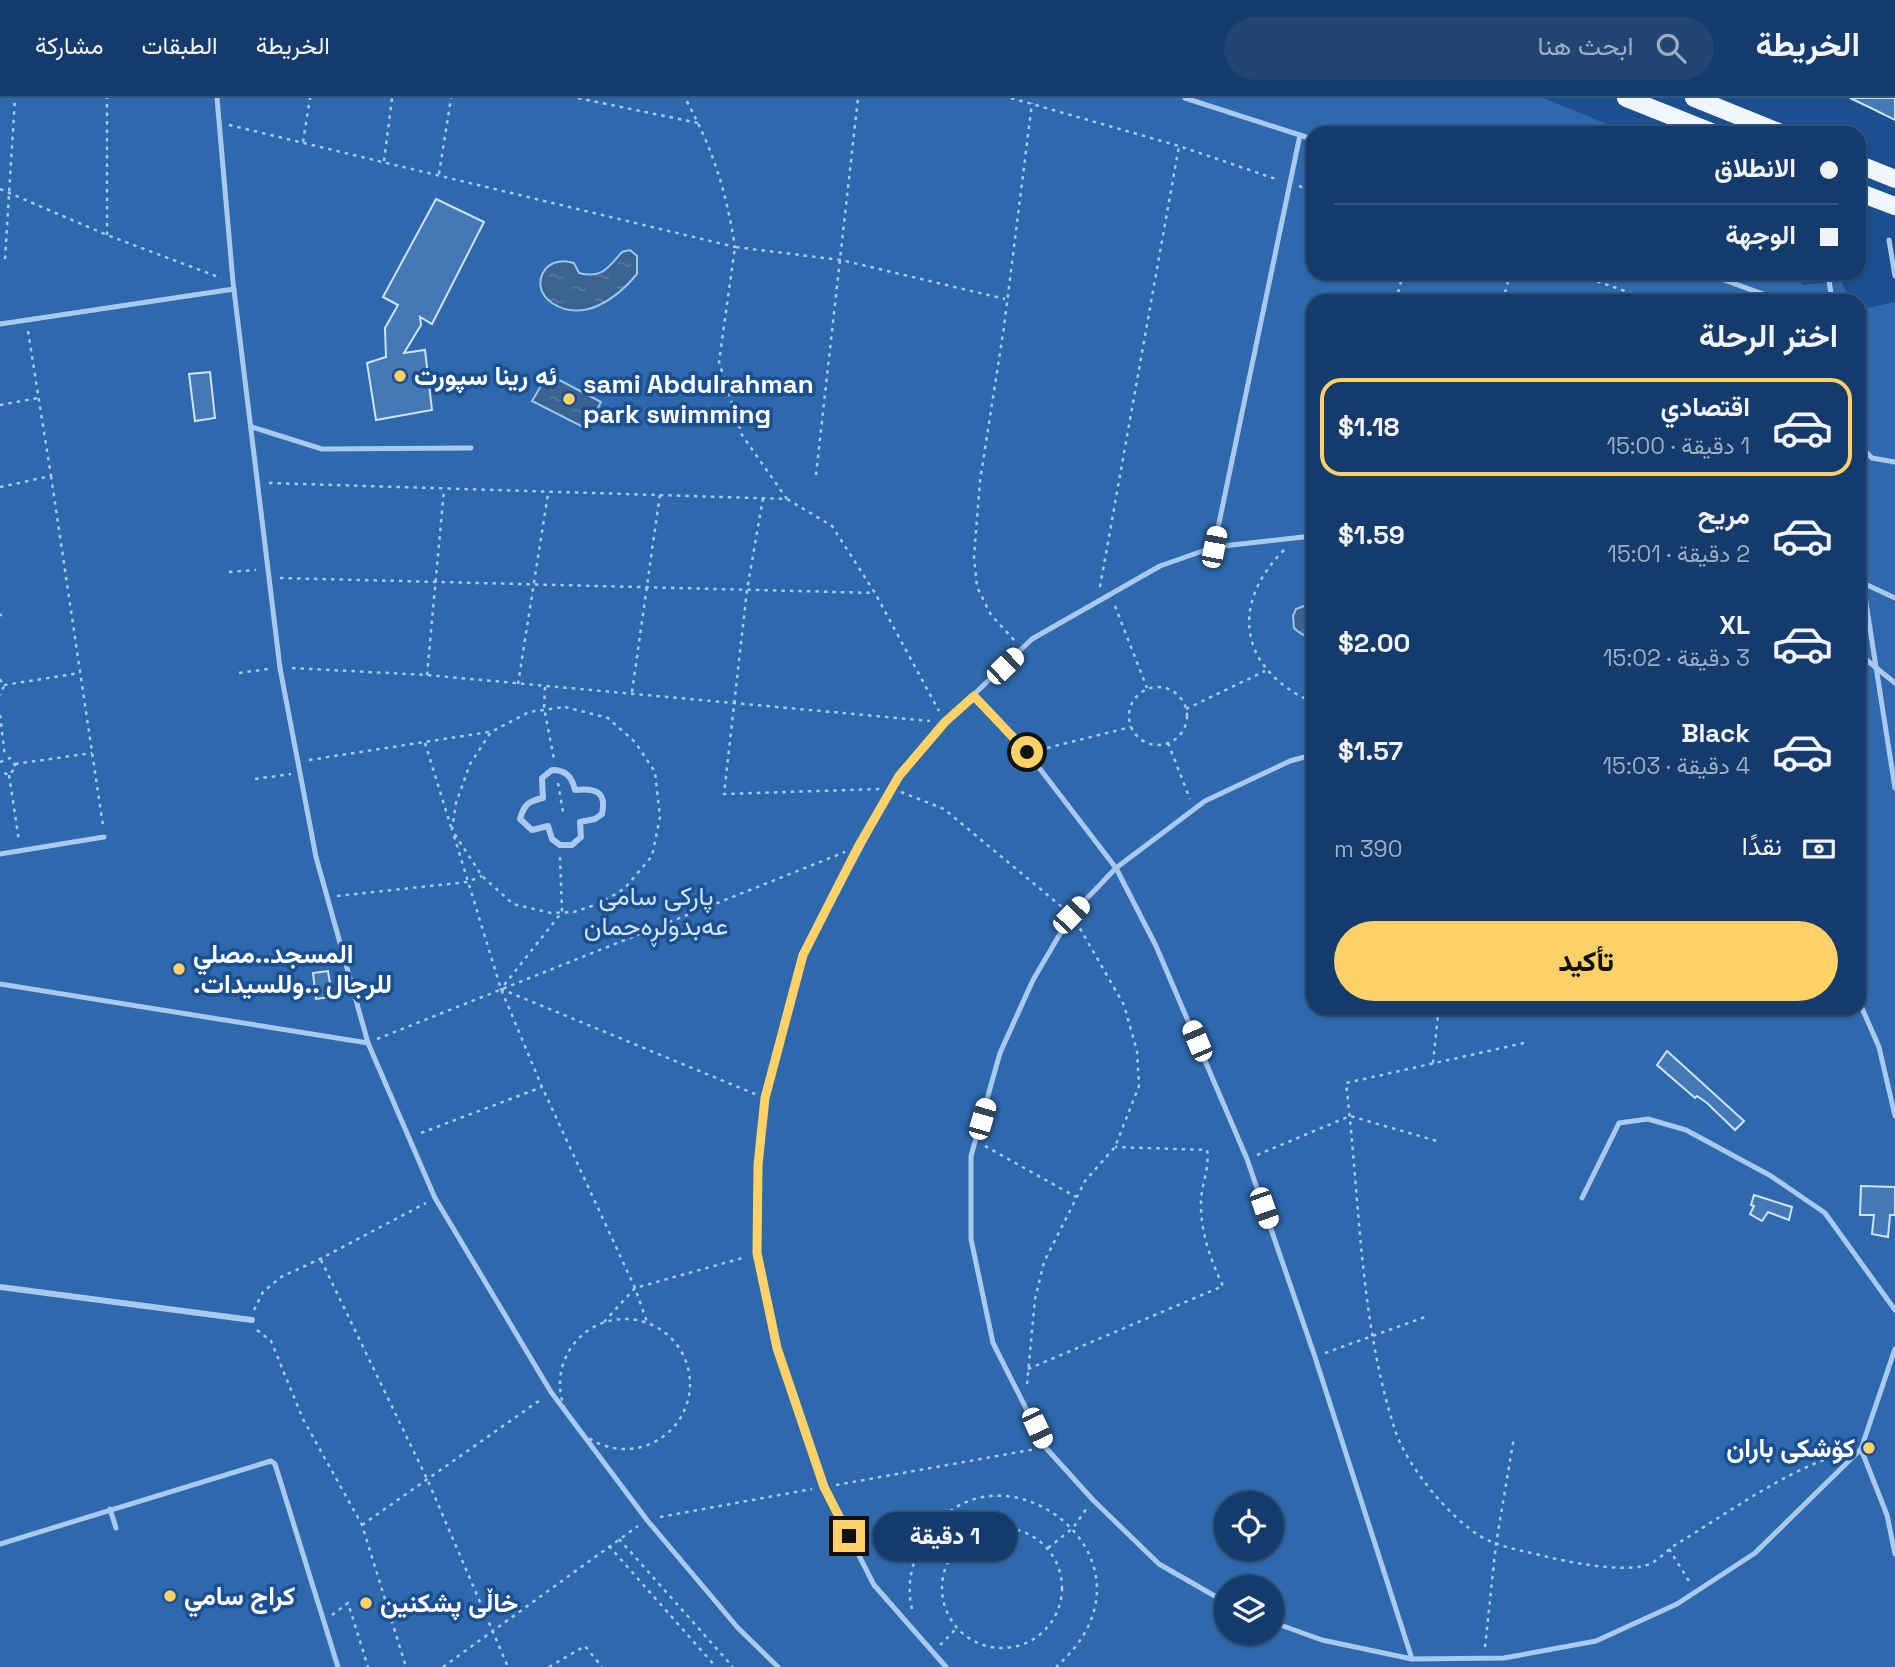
<!DOCTYPE html>
<html lang="ar">
<meta charset="utf-8">
<style>
:root{--surface:#143b6b;--page:#214673;--text:#f1f3f6;--muted:#9dadc1;--line:#33557e;--accent:#ffd166}
body{margin:0;font-family:"Space Grotesk",Vazirmatn,sans-serif;background:var(--page);color:var(--text);direction:rtl;height:100vh;display:flex;flex-direction:column;font-size:26px;white-space:nowrap}
*{box-sizing:border-box;margin:0}
p{font-size:23px;color:var(--muted)}
.icon{flex:none;width:38px;height:38px;fill:none;stroke:currentColor;stroke-width:2;stroke-linecap:round;stroke-linejoin:round}
.map{position:relative;flex:1;overflow:hidden;direction:ltr}
.details{position:absolute;left:1306px;top:196px;width:560px;height:721px;display:flex;flex-direction:column;background:var(--surface);border-radius:21px;box-shadow:0 2px 5px #0004,0 0 0 2px var(--line);direction:rtl}
.details>*{flex:none}
.guide{position:absolute;left:1306px;top:28px;width:560px;height:154px;border-radius:21px;box-shadow:0 2px 5px #0004,0 0 0 2px var(--line);direction:rtl;display:grid;align-content:center;height:154px;padding:0 28px;background:var(--surface)}
.buttons{position:absolute;left:1214px;top:1393px;display:grid;gap:14px}
.buttons a{display:grid;place-items:center;width:70px;height:70px;border-radius:50%;background:var(--surface);box-shadow:0 2px 5px #0004,0 0 0 2px var(--line);font-size:35px}
.end{position:absolute;width:32px;height:32px;margin:-16px;border:9px solid #ffd166;background:#111;box-shadow:0 0 0 4px #111}
.from{border-radius:50%}
.bubble{position:absolute;height:49px;border-radius:24px;background:var(--surface);box-shadow:0 2px 5px #0004,0 0 0 2px var(--line);font-size:23px;font-weight:800;line-height:49px;text-align:center;direction:rtl}
.car{position:absolute;width:21px;height:42px;margin:-21px -10px;border-radius:9px;box-shadow:0 0 5px 2px #0007;background:linear-gradient(#fff 24%,#345 0 40%,#fff 0 76%,#345 0 86%,#fff 0)}
.guide b{display:flex;align-items:center;gap:24px;height:66px;font-size:26px}
.guide b+b{border-top:2px solid var(--line)}
.guide i{width:18px;height:18px;background:var(--text)}
ul{padding:0;list-style:none}
li{display:flex;align-items:center;gap:21px;height:98px;margin:0 14px 10px;padding:0 14px;border:4px solid transparent;border-radius:21px}
li div{flex:1}
li b{display:block;font-size:26px}
li em{font-style:normal;font-weight:800}
li.active{border-color:var(--accent)}
li>.icon{width:63px;height:63px;stroke-width:1.5}
h2{padding:0 28px;font-size:32px;line-height:84px}
.pay{display:flex;align-items:center;gap:18px;height:77px;padding:0 28px;font-size:26px}
.pay p{margin-inline-start:auto}
.cta{display:flex;gap:14px;margin-top:auto;padding:14px 28px}
.cta a{flex:1;height:80px;border-radius:42px;background:var(--accent);color:#111;font-size:28px;font-weight:800;line-height:80px;text-align:center}
header{display:flex;align-items:center;gap:42px;box-sizing:border-box;height:98px;padding:0 35px;background:var(--surface);border-bottom:2px solid var(--line)}
header strong{font-size:33px}
nav{display:flex;gap:38px;margin-inline-start:auto;font-size:24px}
.search{width:490px;height:63px;background:var(--page);display:flex;align-items:center;gap:18px;box-sizing:border-box;padding:0 24px;border-radius:38px;color:var(--muted);font-size:26px}
.map>svg:first-child{display:block}
.park{fill:#2e69ad;fill-rule:evenodd}
.water{fill:url(#water-ripples);stroke:#9cc4f0;stroke-width:2}
.building{fill:#4478b7;stroke:#cfe3fa;stroke-width:2}
.lines{fill:none;stroke-linecap:round;stroke-linejoin:round}
.path{stroke:#a9c9ee;stroke-width:2.5;stroke-dasharray:3.5 5;stroke-linecap:butt}
.service{stroke:#a9c9ee;stroke-width:5}
.pedestrian{stroke:#a9c9ee;stroke-width:6}
.primary{stroke:#f0f6ff;stroke-width:18}
.route{stroke:#ffd166;stroke-width:9}
.poi-dot{fill:#ffd166;stroke:#1b4f8f;stroke-width:2.5}
.labels{text-anchor:middle;stroke-width:7;stroke-linejoin:round;paint-order:stroke}
.poi-label{font-size:26px;font-weight:bold;fill:#fff;stroke:#1b4f8f;text-anchor:start}
.park-label{font-size:26px;fill:#cfe3fa;stroke:#1b4f8f}
</style>
<header>
<strong>الخريطة</strong>
<div class="search"><svg class="icon" aria-label="search" viewBox="0 0 24 24"><circle cx="10" cy="10" r="6"/><path d="M15 15l6 6"/></svg>ابحث هنا</div>
<nav><a>الخريطة</a><a>الطبقات</a><a>مشاركة</a></nav>
</header>
<div class="map">
<svg width="1895" height="1569" viewBox="0 0 1895 1569">
<defs>
<pattern id="water-ripples" width="26" height="14" patternUnits="userSpaceOnUse" patternTransform="scale(1.75)"><rect width="26" height="14" fill="#3c6290"/><path d="M2 4q2-2 4 0t4 0M15 11q2-2 4 0t4 0" fill="none" stroke="#597aa1"/></pattern>
</defs>
<rect width="100%" height="100%" fill="#1b4f8f"/>
<path class="park" d="M0 0H1543L1629 35H1312V175H1800L1802 187 1841 183 1850 203H1312V910H1858L1859 209 1868 210 1895 204V1569H0ZM1227 1405H1272V1451H1227ZM1227 1489H1272V1535H1227Z"/>
<g class="water">
<path d="M630 152 637 158V176C618 199 584 226 552 205 528 189 544 155 574 165L579 175C602 181 608 170 622 154Z"/>
<path d="M548 276 601 304 587 331 532 303Z"/>
<path d="M1312 496V538C1305 539 1299 535 1294 530L1293 518 1296 511 1312 505 1309 497Z"/>
</g>
<g class="building">
<path d="M1850 0H1895V22L1871 10Z"/>
<path d="M436 101 484 124 432 226 420 219 421 227 404 255 425 252 432 312 376 322 367 265 386 259 385 230 398 207 383 199Z"/>
<path d="M210 274 215 320 195 323 189 276Z"/>
<path d="M328 873 332 899 316 901 313 875Z"/>
<path d="M1667 953 1744 1023 1735 1032 1707 1005 1697 998 1695 1000 1657 967Z"/>
<path d="M1861 1088 1895 1089V1117H1890L1888 1139 1872 1136 1874 1117H1860Z"/>
<path d="M1754 1097 1792 1109 1789 1122 1768 1114 1762 1123 1750 1116 1754 1108 1751 1107Z"/>
</g>
<g class="lines">
<g class="path">
<path d="M578 0 698 25"/>
<path d="M1011 0 1179 48 1279 82"/>
<path d="M229 27 735 149C726 92 713 51 685 0"/>
<path d="M303 44 310 0"/>
<path d="M384 63 392 0"/>
<path d="M439 76 451 0"/>
<path d="M1299 88 1312 93"/>
<path d="M0 91 107 137 221 180"/>
<path d="M107 137V0"/>
<path d="M5 161 15 0"/>
<path d="M1573 175 1654 203"/>
<path d="M1396 203 1403 175"/>
<path d="M1503 203 1510 175"/>
<path d="M1625 203 1627 194"/>
<path d="M0 307 38 300"/>
<path d="M816 377 858 0"/>
<path d="M51 378 103 728"/>
<path d="M269 385 787 401 832 428 875 495 939 613"/>
<path d="M0 389 51 378 28 233"/>
<path d="M763 400 747 492 724 696 881 691"/>
<path d="M787 401 742 337 719 264 735 149 841 162 1005 201"/>
<path d="M1284 452C1228 508 1241 572 1312 604"/>
<path d="M229 474 256 472"/>
<path d="M280 480 875 495"/>
<path d="M1100 489 1179 48"/>
<path d="M1115 508 1147 590"/>
<path d="M0 517H2"/>
<path d="M1014 542 991 517 977 489 974 459 980 383 1004 229 1032 5"/>
<path d="M292 570 427 577 930 623"/>
<path d="M239 575 268 571"/>
<path d="M427 577 444 392"/>
<path d="M0 581 4 588 0 597"/>
<path d="M518 586 548 396"/>
<path d="M4 587 80 575"/>
<path d="M545 589 544 610 554 661"/>
<circle cx="1158" cy="618" r="29"/>
<path d="M632 594 660 396"/>
<path d="M565 609 608 620 635 644 655 674 660 719 652 758 625 790 601 805 574 814 551 815 513 806 482 778 452 732 456 705 470 666 491 634 529 614Z"/>
<path d="M1186 611 1265 573"/>
<path d="M0 617 5 659"/>
<path d="M425 645 451 729"/>
<path d="M1168 645 1190 701"/>
<path d="M1039 652 1131 629"/>
<path d="M309 662 489 634"/>
<path d="M0 664 10 660 16 669 9 677 0 673"/>
<path d="M15 666 92 655"/>
<path d="M9 677 19 743"/>
<path d="M255 681 291 676"/>
<path d="M558 685 563 714"/>
<path d="M901 694 944 711 1062 809"/>
<path d="M454 738 501 891 542 989 635 1190 647 1224"/>
<path d="M560 759 562 814 501 891 755 996"/>
<path d="M337 798 467 784 482 778"/>
<path d="M377 941 845 754"/>
<path d="M1524 945 1346 985C1360 1100 1359 1221 1395 1332 1407 1368 1448 1418 1480 1438 1499 1449 1519 1452 1540 1457 1565 1464 1627 1476 1650 1466 1659 1462 1667 1452 1675 1447 1725 1417 1783 1374 1838 1357"/>
<path d="M1433 965 1438 917"/>
<path d="M421 1035 542 989"/>
<path d="M985 1048 1076 1099"/>
<path d="M1257 1057 1350 1018 1437 1043"/>
<path d="M321 1162 428 1383 508 1569"/>
<path d="M254 1212 263 1194 281 1179 320 1161 426 1105"/>
<circle cx="625" cy="1286" r="65"/>
<path d="M604 1224 635 1190 746 1159"/>
<path d="M257 1232 271 1243 303 1321 362 1427 406 1569"/>
<path d="M1325 1255 1428 1218"/>
<path d="M1028 1271 1223 1188C1210 1161 1200 1132 1201 1102 1202 1085 1210 1068 1207 1052L1115 1049"/>
<path d="M1027 1286 1035 1201 1044 1164 1085 1083 1115 1049 1139 988 1137 953 1124 907 1078 827"/>
<path d="M836 1387 1036 1351"/>
<path d="M660 1419 812 1391"/>
<path d="M362 1427 543 1300"/>
<circle cx="1002" cy="1490" r="60"/>
<path d="M619 1441 733 1569"/>
<path d="M609 1448 716 1569"/>
<path d="M1048 1450 1073 1430 1087 1410"/>
<path d="M1669 1451 1689 1483"/>
<path d="M912 1511C906 1486 912 1461 926 1440 995 1328 1178 1462 1056 1569"/>
<path d="M332 1517 348 1505 368 1569"/>
<path d="M940 1547 957 1530"/>
<path d="M1485 1549 1496 1446 1514 1339"/>
<path d="M443 1569 638 1428"/>
<path d="M549 1569 585 1548 602 1569"/>
</g>
<g class="service">
<path d="M217 0 233 184 280 570 316 759 368 945 435 1100 551 1294 647 1422 738 1530 778 1569"/>
<path d="M1185 0 1312 41"/>
<path d="M1889 142 1895 178"/>
<path d="M1705 175 1782 203"/>
<path d="M1828 175 1832 203"/>
<path d="M0 226 234 191"/>
<path d="M252 329 322 351 471 350"/>
<path d="M1858 346 1872 360 1895 364"/>
<path d="M1214 449 1300 37"/>
<path d="M1858 454 1895 690"/>
<path d="M1863 485 1895 500"/>
<path d="M1858 555 1895 585"/>
<path d="M973 598 1027 654 1116 770 1156 848 1247 1061 1315 1259 1412 1561"/>
<path d="M0 756 104 739"/>
<path d="M0 886 368 945"/>
<path d="M1858 901 1879 949 1895 1018"/>
<path d="M1582 1100 1619 1025 1648 1021 1686 1032 1771 1078 1825 1115 1895 1212"/>
<path d="M1861 1351 1887 1417 1895 1456"/>
<path d="M110 1411 116 1430"/>
<path d="M0 1446 271 1363 275 1366 338 1569"/>
<path d="M1227 1505 1159 1466 1093 1402 1046 1350 993 1245 971 1141V1058L1000 955 1033 882 1071 817 1116 770 1205 703 1290 663 1312 657"/>
<path d="M1272 1524 1322 1542 1412 1561 1504 1560 1596 1543 1677 1506 1755 1455 1861 1351 1895 1251"/>
<path d="M946 1569 874 1487 824 1389 777 1250 757 1155 758 1067 765 1000 803 857 899 678 945 624 1032 541 1160 468 1214 449 1312 438"/>
</g>
<g class="pedestrian">
<path d="M552 672C566 672 572 679 575 692 595 690 607 693 602 716L595 721 580 724 581 739 572 747H560L552 741 548 728 532 732 520 721C524 706 529 703 543 700L542 680Z"/>
<path d="M0 1189 252 1222"/>
</g>
<g class="primary">
<path d="M1626 0 1714 35"/>
<path d="M1694 0 1781 35"/>
<path d="M1858 66 1895 81"/>
<path d="M1858 94 1895 108"/>
</g>
</g>
<g class="lines">
<path class="route" d="M849 1438 824 1389 777 1250 757 1155 758 1067 765 1000 803 857 858 749 899 678 945 624 974 598 1027 654"/>
</g>
<g class="poi-dot">
<circle cx="400" cy="278" r="7"/>
<circle cx="569" cy="301" r="7"/>
<circle cx="179" cy="871" r="7"/>
<circle cx="1869" cy="1350" r="7"/>
<circle cx="170" cy="1498" r="7"/>
<circle cx="366" cy="1505" r="7"/>
</g>
<g class="labels">
<g class="poi-label">
<text x="414" y="287">ئه رينا سپورت</text>
<text x="583" y="295">sami Abdulrahman<tspan x="583" dy="30">park swimming</tspan></text>
<text x="193" y="865">المسجد..مصلي<tspan x="193" dy="30">.للرجال ..وللسيدات</tspan></text>
<text x="1855" y="1359" text-anchor="end">کۆشکی باران</text>
<text x="184" y="1507">کراج سامي</text>
<text x="380" y="1514">خاڵی پشکنین</text>
</g>
<g class="park-label">
<text x="656" y="807">پارکی سامی<tspan x="656" dy="30">عەبدولڕەحمان</tspan></text>
</g>
</g>
</svg>
<div class="buttons">
<a><svg class="icon" aria-label="locate" viewBox="0 0 24 24"><circle cx="12" cy="12" r="6"/><path d="M12 2v4M12 18v4M2 12h4M18 12h4"/></svg></a>
<a><svg class="icon" aria-label="layers" viewBox="0 0 24 24"><path d="M12 4l9 5-9 5-9-5zM3 14l9 5 9-5"/></svg></a>
</div>
<i class="end from" style="left:1027px;top:654px"></i>
<i class="end" style="left:849px;top:1438px"></i>
<div class="bubble" style="left:873px;top:1414px;width:144px">1 دقيقة</div>
<i class="car" style="left:1214px;top:449px;rotate:11deg"></i>
<i class="car" style="left:1005px;top:568px;rotate:46deg"></i>
<i class="car" style="left:1071px;top:817px;rotate:44deg"></i>
<i class="car" style="left:1197px;top:943px;rotate:337deg"></i>
<i class="car" style="left:982px;top:1021px;rotate:16deg"></i>
<i class="car" style="left:1264px;top:1110px;rotate:161deg"></i>
<i class="car" style="left:1037px;top:1330px;rotate:155deg"></i>
<div class="guide">
<b><i class="from"></i>الانطلاق</b>
<b><i></i>الوجهة</b>
</div>
<section class="details">
<h2>اختر الرحلة</h2>
<ul>
<li class="active"><svg class="icon" aria-label="car" viewBox="0 0 24 24"><path d="M5 17H2v-5l4-1 3-4h7l3 4 3 1v5h-3M9 17h6M6 11h13"/><circle cx="7" cy="17" r="2"/><circle cx="17" cy="17" r="2"/></svg><div><b>اقتصادي</b><p>1 دقيقة · 15:00</p></div><em>$1.18</em></li>
<li><svg class="icon" aria-label="car" viewBox="0 0 24 24"><path d="M5 17H2v-5l4-1 3-4h7l3 4 3 1v5h-3M9 17h6M6 11h13"/><circle cx="7" cy="17" r="2"/><circle cx="17" cy="17" r="2"/></svg><div><b>مريح</b><p>2 دقيقة · 15:01</p></div><em>$1.59</em></li>
<li><svg class="icon" aria-label="car" viewBox="0 0 24 24"><path d="M5 17H2v-5l4-1 3-4h7l3 4 3 1v5h-3M9 17h6M6 11h13"/><circle cx="7" cy="17" r="2"/><circle cx="17" cy="17" r="2"/></svg><div><b>XL</b><p>3 دقيقة · 15:02</p></div><em>$2.00</em></li>
<li><svg class="icon" aria-label="car" viewBox="0 0 24 24"><path d="M5 17H2v-5l4-1 3-4h7l3 4 3 1v5h-3M9 17h6M6 11h13"/><circle cx="7" cy="17" r="2"/><circle cx="17" cy="17" r="2"/></svg><div><b>Black</b><p>4 دقيقة · 15:03</p></div><em>$1.57</em></li>
</ul>
<div class="pay"><svg class="icon" aria-label="cash" viewBox="0 0 24 24"><path d="M3 7h18v10H3z"/><circle cx="12" cy="12" r="2"/></svg>نقدًا<p>390 m</p></div>
<div class="cta"><a>تأكيد</a></div>
</section>
</div>
